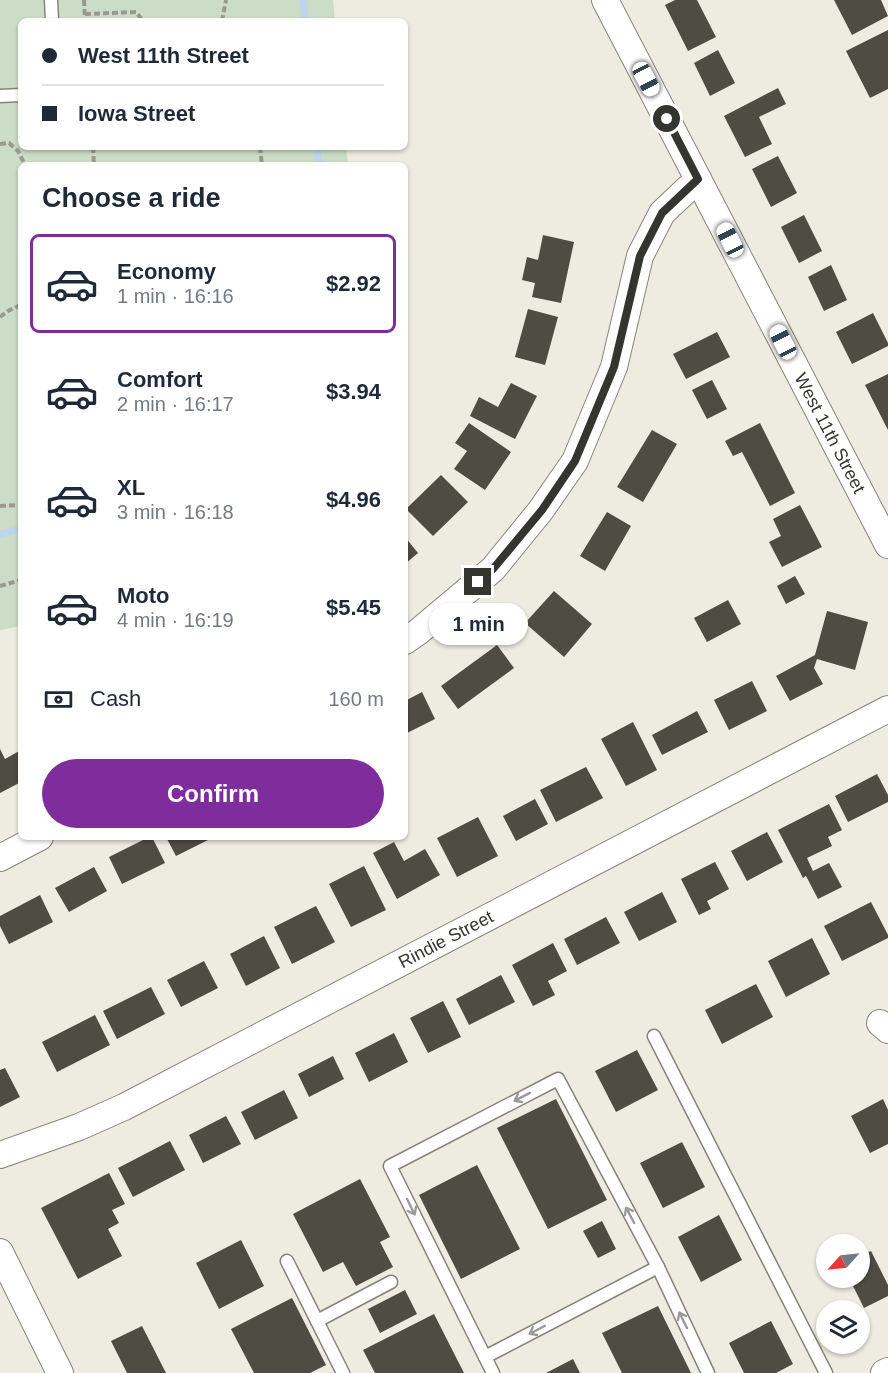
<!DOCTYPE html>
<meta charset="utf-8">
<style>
:root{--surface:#fff;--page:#f6f6f7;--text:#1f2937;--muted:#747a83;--line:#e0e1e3;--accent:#7f2d9c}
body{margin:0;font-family:Helvetica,sans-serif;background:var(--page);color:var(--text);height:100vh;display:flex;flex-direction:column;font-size:22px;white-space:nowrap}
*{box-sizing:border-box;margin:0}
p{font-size:20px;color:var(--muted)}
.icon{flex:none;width:33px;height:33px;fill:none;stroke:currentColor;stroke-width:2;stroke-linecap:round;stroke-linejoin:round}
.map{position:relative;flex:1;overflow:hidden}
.sheet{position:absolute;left:18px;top:162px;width:390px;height:678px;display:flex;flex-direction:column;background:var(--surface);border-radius:9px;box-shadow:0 2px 4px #0004}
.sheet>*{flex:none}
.top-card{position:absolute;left:18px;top:18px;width:390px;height:132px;border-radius:9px;box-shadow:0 2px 4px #0004;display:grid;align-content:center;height:132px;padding:0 24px;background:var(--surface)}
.needle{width:39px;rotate:243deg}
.controls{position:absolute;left:816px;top:1234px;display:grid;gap:12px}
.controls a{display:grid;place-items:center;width:54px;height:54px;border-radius:50%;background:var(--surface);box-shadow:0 2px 4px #0004;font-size:30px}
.end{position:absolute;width:27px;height:27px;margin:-14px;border:8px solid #353530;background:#fff;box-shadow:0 0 0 3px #fff}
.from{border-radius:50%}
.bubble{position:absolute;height:42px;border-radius:21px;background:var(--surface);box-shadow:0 2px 4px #0004;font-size:20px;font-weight:700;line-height:42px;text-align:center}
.car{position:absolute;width:18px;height:36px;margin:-18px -9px;border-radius:8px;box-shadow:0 0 4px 2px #0007;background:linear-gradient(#fff 24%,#345 0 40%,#fff 0 76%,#345 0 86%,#fff 0)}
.top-card b{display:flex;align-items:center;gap:21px;height:57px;font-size:22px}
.top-card b+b{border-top:2px solid var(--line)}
.top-card i{width:15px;height:15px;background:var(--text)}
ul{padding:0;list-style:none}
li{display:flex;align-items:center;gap:18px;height:99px;margin:0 12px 9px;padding:0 12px;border:3px solid transparent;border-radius:9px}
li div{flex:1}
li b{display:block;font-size:22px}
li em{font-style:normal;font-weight:700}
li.active{border-color:var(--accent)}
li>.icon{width:54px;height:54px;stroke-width:1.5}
h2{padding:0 24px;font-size:27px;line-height:72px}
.pay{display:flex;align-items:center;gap:15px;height:66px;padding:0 24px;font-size:22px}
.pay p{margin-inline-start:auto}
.action{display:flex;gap:12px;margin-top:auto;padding:12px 24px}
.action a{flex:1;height:69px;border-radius:36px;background:var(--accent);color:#fff;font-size:24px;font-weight:700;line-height:69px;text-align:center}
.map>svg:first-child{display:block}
.green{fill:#cbddc6}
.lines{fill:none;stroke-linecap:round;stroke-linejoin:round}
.stream{stroke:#bdd5ed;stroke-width:7}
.building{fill:#4e4c43}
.lane-casing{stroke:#86847a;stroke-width:15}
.street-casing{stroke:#86847a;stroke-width:28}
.path{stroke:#9a9990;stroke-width:4;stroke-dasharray:6 3;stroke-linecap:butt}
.lane{stroke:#fff;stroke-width:12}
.street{stroke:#fff;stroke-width:26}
.oneway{stroke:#9a9a98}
.route{stroke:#353530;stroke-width:8}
.labels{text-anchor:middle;stroke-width:6;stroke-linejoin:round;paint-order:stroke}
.street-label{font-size:18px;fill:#353530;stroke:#fff}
</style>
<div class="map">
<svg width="888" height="1373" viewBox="0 0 888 1373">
<rect width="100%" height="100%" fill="#eeece1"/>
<path class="green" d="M0 0H333L335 21H21V147H346L348 165H21V626L0 630Z"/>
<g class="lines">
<g class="stream">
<path d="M303 0 305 21"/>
<path d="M317 147 319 165"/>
<path d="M0 534 21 529"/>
</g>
</g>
<g class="building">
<path d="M675 0H697L716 37 688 51 665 5Z"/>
<path d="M834 0H881L888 16 852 35Z"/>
<path d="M888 30V89L870 98 846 51Z"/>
<path d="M718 50 735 83 710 96 694 63Z"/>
<path d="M778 88 786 104 759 117 772 144 745 157 724 116Z"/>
<path d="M778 156 797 193 771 207 752 169Z"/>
<path d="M804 215 822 251 799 263 781 227Z"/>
<path d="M543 235 574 242 561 303 532 297 535 283 522 280 527 257 538 260Z"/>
<path d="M831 265 847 300 824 311 808 277Z"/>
<path d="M528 309 558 317 545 365 515 357Z"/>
<path d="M873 313 888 343V346L852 364 836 332Z"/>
<path d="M717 332 730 357 686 379 673 354Z"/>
<path d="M888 374V430L865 385Z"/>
<path d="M712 380 727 409 707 419 692 390Z"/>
<path d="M511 383 537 396 515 439 470 416 479 397 498 407Z"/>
<path d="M469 423 511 452 485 490 454 469 467 451 455 443Z"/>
<path d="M760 423 795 493 770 506 742 452 733 456 725 441Z"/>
<path d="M652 430 677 444 643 502 617 487Z"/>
<path d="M441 475 468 502 433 536 406 509Z"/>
<path d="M800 505 822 547 782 567 769 542 781 536 773 519Z"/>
<path d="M607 512 631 526 605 571 580 556Z"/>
<path d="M405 537 418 553 405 564Z"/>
<path d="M795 576 805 594 786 604 777 586Z"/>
<path d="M554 591 592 624 564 657 525 623Z"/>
<path d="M728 600 741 624 707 642 694 618Z"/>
<path d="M827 611 868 622 855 670 817 659 814 668 823 684 790 701 776 676 815 655Z"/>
<path d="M497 645 514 668 458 709 441 686Z"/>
<path d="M752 681 767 711 729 730 714 700Z"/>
<path d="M422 692 435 719 405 734V701Z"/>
<path d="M697 711 708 732 662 755 652 735Z"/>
<path d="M633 722 657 770 626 786 601 739Z"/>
<path d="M0 749 5 759 21 750V782L0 793Z"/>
<path d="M586 767 603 798 556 822 540 790Z"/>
<path d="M877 774 888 795V802L848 822 835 796Z"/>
<path d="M535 799 548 824 516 841 503 816Z"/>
<path d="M829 804 842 830 828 837 832 846 807 858 813 871 829 863 842 887 818 899 806 876 803 878 778 830Z"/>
<path d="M478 817 498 856 457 877 437 838Z"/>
<path d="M767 832 783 862 747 881 731 851Z"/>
<path d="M149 837H152L165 863 122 884 109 857Z"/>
<path d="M166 837H214L176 856Z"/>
<path d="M394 842 404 861 425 849 440 875 397 899 373 853Z"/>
<path d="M715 862 729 889 707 901 711 909 699 915 681 879Z"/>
<path d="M364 866 386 910 351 927 329 884Z"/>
<path d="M94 867 107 891 69 912 55 888Z"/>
<path d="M662 892 677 922 639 941 624 912Z"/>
<path d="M40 895 53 922 9 944 0 926V916Z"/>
<path d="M871 902 888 935V938L842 961 824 926Z"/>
<path d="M316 906 335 942 292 964 274 927Z"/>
<path d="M606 917 620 943 577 965 564 939Z"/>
<path d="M264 936 280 968 246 986 230 954Z"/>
<path d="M812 938 830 974 786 997 768 961Z"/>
<path d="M553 943 567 971 548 981 555 995 533 1006 512 965Z"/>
<path d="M204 961 218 988 181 1007 167 980Z"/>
<path d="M501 975 515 1002 469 1025 456 999Z"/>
<path d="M756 984 773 1017 722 1044 705 1010Z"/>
<path d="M151 987 165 1014 117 1039 103 1011Z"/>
<path d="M443 1001 461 1037 428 1053 410 1018Z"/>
<path d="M95 1015 110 1045 57 1072 42 1042Z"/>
<path d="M394 1033 408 1062 369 1082 355 1053Z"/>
<path d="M637 1050 658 1090 616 1112 595 1071Z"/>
<path d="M333 1056 344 1079 309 1097 298 1074Z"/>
<path d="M5 1068 20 1097 0 1107V1070Z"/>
<path d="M284 1090 298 1118 255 1140 241 1112Z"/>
<path d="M556 1099 607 1200 548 1229 497 1128Z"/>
<path d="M883 1099 888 1110V1144L870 1153 851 1116Z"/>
<path d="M226 1116 241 1144 203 1163 189 1135Z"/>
<path d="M170 1141 185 1170 133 1197 118 1168Z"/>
<path d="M682 1142 705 1187 663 1208 640 1163Z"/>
<path d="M477 1165 520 1249 461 1279 419 1195Z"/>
<path d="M109 1173 125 1204 112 1210 119 1223 108 1229 122 1256 78 1279 41 1208Z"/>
<path d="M360 1179 390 1237 380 1242 393 1267 356 1286 343 1262 323 1272 293 1214Z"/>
<path d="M719 1215 742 1260 701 1282 678 1237Z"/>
<path d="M602 1221 616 1249 598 1258 583 1231Z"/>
<path d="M241 1240 264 1286 219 1309 196 1263Z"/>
<path d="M871 1251 888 1285V1296L864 1308 849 1278H860V1256Z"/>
<path d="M405 1290 417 1314 380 1333 368 1309Z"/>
<path d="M292 1298 326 1365 310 1373H254L231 1329Z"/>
<path d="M658 1306 691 1373H622L602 1333Z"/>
<path d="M434 1314 464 1373H375L363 1350Z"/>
<path d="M771 1321 793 1364 776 1373H744L729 1343Z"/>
<path d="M142 1326 166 1373H127L111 1341Z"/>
<path d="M573 1359 580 1373H546Z"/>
</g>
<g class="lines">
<defs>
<g id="lane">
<path d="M51 0 52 21"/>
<path d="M0 96 21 95"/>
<path d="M654 1036 826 1373"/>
<path d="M287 1261 343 1373"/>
<path d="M317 1321 391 1282"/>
<path d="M485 1357 390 1166 558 1079 658 1267"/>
<path d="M493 1373 485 1357 658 1267 708 1373"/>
</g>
<g id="street">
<path id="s1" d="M605 0 888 545"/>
<path d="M405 641 418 632 493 569 541 510 575 461 614 367 640 256 662 213 698 179"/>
<path d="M0 858 40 837"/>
<path d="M880 1023 888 1030"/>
<path id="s2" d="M0 1155 79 1127 124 1107 888 709"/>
<path d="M0 1252 60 1373"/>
<path d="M884 1373 888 1371"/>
</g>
</defs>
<use href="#lane" class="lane-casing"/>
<use href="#street" class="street-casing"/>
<g class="path">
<path d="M84 0 85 21"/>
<path d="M85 14 136 12 143 21"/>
<path d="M222 21 226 0"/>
<path d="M0 144 9 143 18 151 25 165"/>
<path d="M93 147 94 165"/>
<path d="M260 147 262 165"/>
<path d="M0 317 8 311 21 305"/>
<path d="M0 506 21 505"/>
<path d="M0 586 21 580"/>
</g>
<use href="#lane" class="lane"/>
<use href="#street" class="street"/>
</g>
<defs><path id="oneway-shaft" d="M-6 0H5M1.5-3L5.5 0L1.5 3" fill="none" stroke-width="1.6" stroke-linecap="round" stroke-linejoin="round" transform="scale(1.5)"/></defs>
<g class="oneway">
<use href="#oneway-shaft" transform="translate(522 1097) rotate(153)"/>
<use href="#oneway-shaft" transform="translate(411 1207) rotate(64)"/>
<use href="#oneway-shaft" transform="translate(630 1215) rotate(-118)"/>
<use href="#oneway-shaft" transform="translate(683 1320) rotate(-116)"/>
<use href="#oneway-shaft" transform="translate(537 1330) rotate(152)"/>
</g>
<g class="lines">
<path class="route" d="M478 582 493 569 542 510 575 461 614 367 640 256 662 213 698 179 667 119"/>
</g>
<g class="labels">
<g class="street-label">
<text dy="6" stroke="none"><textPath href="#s1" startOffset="488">West 11th Street</textPath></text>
<text dy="6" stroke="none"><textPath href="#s2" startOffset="496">Rindie Street</textPath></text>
</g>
</g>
</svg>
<div class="controls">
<a><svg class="needle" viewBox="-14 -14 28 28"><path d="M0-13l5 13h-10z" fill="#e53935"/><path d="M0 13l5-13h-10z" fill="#747a83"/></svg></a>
<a><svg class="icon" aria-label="layers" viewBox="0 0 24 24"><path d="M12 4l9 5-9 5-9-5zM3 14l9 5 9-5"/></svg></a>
</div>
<i class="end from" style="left:667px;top:119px"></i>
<i class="end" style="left:478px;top:582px"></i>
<div class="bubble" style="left:429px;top:603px;width:99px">1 min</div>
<i class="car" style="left:646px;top:79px;rotate:152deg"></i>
<i class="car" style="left:730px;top:240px;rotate:333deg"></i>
<i class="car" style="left:783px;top:342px;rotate:333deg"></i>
<div class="top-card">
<b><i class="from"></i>West 11th Street</b>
<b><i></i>Iowa Street</b>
</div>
<section class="sheet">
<h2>Choose a ride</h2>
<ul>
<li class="active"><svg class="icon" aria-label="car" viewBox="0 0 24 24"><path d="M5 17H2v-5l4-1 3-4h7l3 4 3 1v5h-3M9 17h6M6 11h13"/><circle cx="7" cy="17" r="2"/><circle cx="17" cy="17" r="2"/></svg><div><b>Economy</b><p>1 min · 16:16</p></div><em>$2.92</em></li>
<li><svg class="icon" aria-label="car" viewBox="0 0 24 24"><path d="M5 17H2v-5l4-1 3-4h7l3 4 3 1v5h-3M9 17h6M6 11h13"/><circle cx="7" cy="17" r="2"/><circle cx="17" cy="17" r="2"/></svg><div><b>Comfort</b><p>2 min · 16:17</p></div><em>$3.94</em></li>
<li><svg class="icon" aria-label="car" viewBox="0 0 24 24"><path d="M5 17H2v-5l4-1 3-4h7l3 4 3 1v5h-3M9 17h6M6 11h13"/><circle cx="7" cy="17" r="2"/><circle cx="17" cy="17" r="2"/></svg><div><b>XL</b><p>3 min · 16:18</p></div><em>$4.96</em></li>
<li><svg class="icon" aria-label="car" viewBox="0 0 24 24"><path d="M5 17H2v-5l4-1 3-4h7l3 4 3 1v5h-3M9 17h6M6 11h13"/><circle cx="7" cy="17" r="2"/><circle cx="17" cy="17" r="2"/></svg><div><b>Moto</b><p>4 min · 16:19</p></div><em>$5.45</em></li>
</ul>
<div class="pay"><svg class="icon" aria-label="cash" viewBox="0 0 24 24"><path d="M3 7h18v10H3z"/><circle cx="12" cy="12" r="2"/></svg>Cash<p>160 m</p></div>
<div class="action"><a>Confirm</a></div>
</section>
</div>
